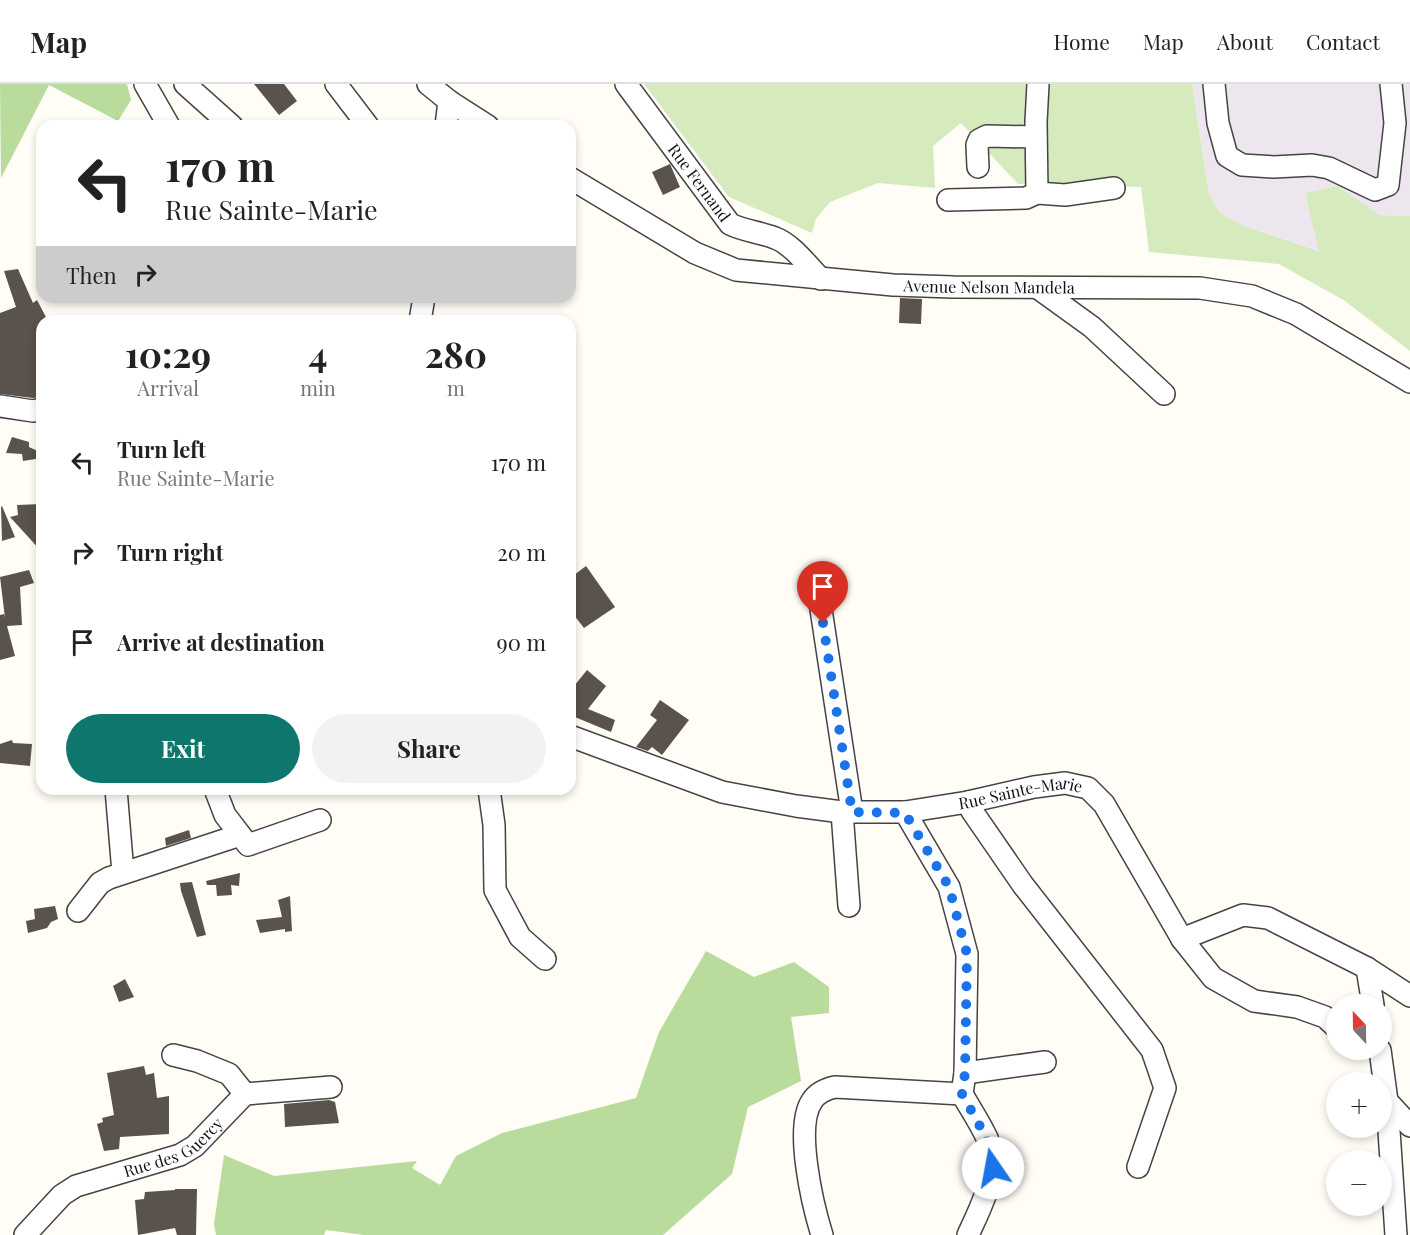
<!DOCTYPE html>
<meta charset="utf-8">
<style>
:root{--surface:#fff;--page:#f2f2f2;--text:#222;--muted:#767676;--line:#e0e0e0;--accent:#0f766e}
body{margin:0;font-family:"Playfair Display",serif;background:var(--page);color:var(--text);height:100vh;display:flex;flex-direction:column;font-size:22px;white-space:nowrap}
*{box-sizing:border-box;margin:0}
p{font-size:20px;color:var(--muted)}
.icon{flex:none;width:33px;height:33px;fill:none;stroke:currentColor;stroke-width:2;stroke-linecap:round;stroke-linejoin:round}
.map{position:relative;flex:1;overflow:hidden}
.side{position:absolute;left:36px;top:231px;width:540px;height:480px;display:flex;flex-direction:column;background:var(--surface);border-radius:18px;box-shadow:0 3px 9px #0003}
.side>*{flex:none}
.guide{position:absolute;left:36px;top:36px;width:540px;height:183px;border-radius:18px;box-shadow:0 3px 9px #0003;background:#fff;color:var(--text);overflow:hidden}
.needle{width:39px;rotate:338deg}
.tools{position:absolute;left:1326px;top:910px;display:grid;gap:12px}
.tools a{display:grid;place-items:center;width:66px;height:66px;border-radius:50%;background:var(--surface);box-shadow:0 3px 9px #0003;font-size:30px}
.pin{position:absolute;display:grid;place-items:center;width:51px;height:51px;color:#fff;margin:-62px -26px;border-radius:50% 50% 50% 0;rotate:-45deg;box-shadow:0 0 6px #0007}
.pin .icon{rotate:45deg}
.me{position:absolute;width:66px;margin:-33px;rotate:348deg;stroke-linejoin:round;filter:drop-shadow(0 0 4px #0008)}
.turn{display:flex;align-items:center;gap:21px;height:126px;padding:0 30px;font-size:27px}
.turn .icon{width:78px;height:78px;stroke-width:2.5}
.turn b{display:block;font-size:42px;line-height:51px}
.then{display:flex;align-items:center;height:57px;padding:0 30px;background:#0003;gap:12px;font-size:22px}
.eta{display:flex;justify-content:space-evenly;align-items:center;height:102px;text-align:center}
.eta b{font-size:36px;font-weight:700;line-height:42px}
.action{display:flex;gap:12px;margin-top:auto;padding:12px 30px}
.action a{flex:1;height:69px;border-radius:36px;background:var(--accent);color:#fff;font-size:24px;font-weight:700;line-height:69px;text-align:center}
.action a+a{background:var(--page);color:var(--text)}
ul{padding:0;list-style:none}
li{display:flex;align-items:center;gap:18px;height:90px;padding:0 30px}
li div{flex:1}
li b{display:block;font-size:22px}
li em{font-style:normal}
header{display:flex;align-items:center;gap:36px;box-sizing:border-box;height:84px;padding:0 30px;background:var(--surface);border-bottom:2px solid var(--line)}
header strong{font-size:28px}
nav{display:flex;gap:33px;margin-inline-start:auto;font-size:21px}
.map>svg:first-child{display:block}
.industrial{fill:#eee6ef}
.green{fill:#d5ebbd}
.forest{fill:#b9dc9c}
.building{fill:#5a524d}
.lines{fill:none;stroke-linecap:round;stroke-linejoin:round}
.minor-casing{stroke:#444;stroke-width:24}
.minor{stroke:#fff;stroke-width:21}
.route{stroke:#1a73e8;stroke-width:10;stroke-dasharray:0 18}
.labels{text-anchor:middle;stroke-width:6;stroke-linejoin:round;paint-order:stroke}
.street-label{font-size:16px;fill:#111;stroke:#fff}
</style>
<header>
<strong>Map</strong>
<nav><a>Home</a><a>Map</a><a>About</a><a>Contact</a></nav>
</header>
<div class="map">
<svg width="1410" height="1151" viewBox="0 0 1410 1151">
<rect width="100%" height="100%" fill="#fffdf5"/>
<polygon class="industrial" points="1192,0 1410,0 1410,132 1380,131 1337,102 1305,109 1320,167 1242,141 1220,129 1209,110"/>
<polygon class="green" points="644,0 1192,0 1209,110 1220,129 1242,141 1319,167 1305,109 1337,102 1380,131 1410,132 1410,267 1345,217 1279,180 1149,168 1141,103 1018,100 961,39 933,62 935,104 878,99 830,118 816,135 812,149 729,113"/>
<g class="forest">
<polygon points="0,0 127,0 131,16 118,37 49,1 1,94"/>
<polygon points="706,867 754,893 794,878 829,903 829,929 791,933 801,997 748,1023 732,1090 663,1151 364,1151 326,1146 324,1151 216,1151 214,1140 224,1071 274,1092 417,1077 412,1084 440,1101 456,1072 502,1049 636,1014 659,948"/>
</g>
<g class="building">
<polygon points="254,0 284,0 297,17 279,31"/>
<polygon points="670,80 680,103 663,111 652,88"/>
<polygon points="18,185 33,219 37,216 48,237 42,237 42,313 33,314 0,310 0,229 16,223 4,187"/>
<polygon points="900,214 922,215 921,240 899,239"/>
<polygon points="12,353 29,358 29,363 42,369 42,374 23,377 22,370 6,369"/>
<polygon points="42,420 42,468 10,433 18,431 17,421"/>
<polygon points="2,422 15,453 2,457 1,423"/>
<polygon points="586,482 615,523 584,544 570,526 570,494"/>
<polygon points="29,486 34,499 20,503 22,541 7,542 15,572 0,576 0,531 4,530 5,534 0,493"/>
<polygon points="587,586 606,602 588,625 615,636 611,648 570,631 570,607"/>
<polygon points="660,616 689,636 662,671 652,663 648,667 636,663 657,636 650,631"/>
<polygon points="12,656 13,659 32,660 30,682 0,679 0,660"/>
<polygon points="189,746 191,754 166,762 165,754"/>
<polygon points="240,789 239,802 231,801 232,811 217,812 216,801 207,801 206,797"/>
<polygon points="192,798 206,851 197,853 181,807 180,799"/>
<polygon points="290,812 292,847 285,848 285,845 260,849 256,836 282,833 278,816"/>
<polygon points="55,822 58,835 51,838 47,844 28,849 26,837 35,835 34,825"/>
<polygon points="125,895 134,913 119,918 113,902"/>
<polygon points="144,982 146,991 154,989 157,1014 169,1012 169,1050 120,1053 119,1065 104,1067 97,1040 103,1038 102,1034 114,1031 107,989"/>
<polygon points="329,1016 335,1018 339,1039 285,1043 284,1020"/>
<polygon points="175,1105 197,1105 196,1151 177,1151 175,1144 138,1151 135,1116 144,1115 145,1108 175,1106"/>
</g>
<g class="lines">
<g class="minor-casing">
<g id="minor">
<polyline points="145,0 169,42"/>
<polyline points="185,0 232,42"/>
<polyline points="336,0 368,42"/>
<polyline points="428,0 449,17 488,42"/>
<path id="s1" d="M 626,0 L 730,140 C 744,147 760,148 775,154 C 792,160 808,182 821,195"/>
<polyline points="1214,0 1218,39 1227,72 1242,81 1274,83 1312,81 1329,84 1375,106 1388,101 1395,39 1391,0"/>
<polyline points="446,42 449,17"/>
<polyline points="978,83 977,61 979,56 987,52 1036,53"/>
<path id="s2" d="M 570,94 L 695,169 L 736,186 L 893,201 L 953,203 L 1200,204 L 1252,212 L 1296,230 L 1410,298"/>
<polyline points="1037,109 1065,111 1114,104"/>
<polyline points="948,116 1026,114 1037,109 1036,38 1038,0"/>
<polyline points="1038,204 1092,243 1164,310"/>
<polyline points="420,237 424,213"/>
<polyline points="0,322 33,327 42,325"/>
<polyline points="820,519 852,728"/>
<path id="s3" d="M 570,652 L 722,708 L 796,722 L 842,728 L 905,728 L 968,718 L 1034,703 L 1065,699 L 1088,704 L 1104,720 L 1182,855 L 1213,894 L 1254,917 L 1297,923 L 1325,933 L 1336,943"/>
<polyline points="116,705 123,789"/>
<polyline points="215,705 225,731 248,761 320,736"/>
<polyline points="489,705 494,741 495,806 520,853 545,875"/>
<polyline points="968,718 972,727 1023,801 1152,966 1165,1004 1138,1083"/>
<polyline points="842,728 849,822"/>
<polyline points="905,728 949,803 967,870 965,989 1045,978"/>
<polyline points="78,827 100,799 109,794 240,751"/>
<polyline points="1182,855 1243,831 1268,834 1367,884 1410,912"/>
<polyline points="1367,884 1373,921"/>
<polyline points="1380,966 1387,1017 1410,1042"/>
<polyline points="173,971 197,977 229,990 245,1010"/>
<path d="M 962,1010 C 970,1024 980,1039 987,1054 C 1000,1089 982,1120 968,1151"/>
<polyline points="1387,1017 1396,1151"/>
<path id="s4" d="M 25,1151 L 62,1111 L 76,1102 L 180,1071 L 195,1062 L 245,1010 L 331,1003"/>
<path d="M 822,1151 C 813,1122 794,1043 812,1017 C 817,1009 826,1005 835,1003 L 962,1010 L 965,989"/>
</g>
</g>
<use href="#minor" class="minor"/>
</g>
<g class="lines">
<polyline class="route" points="823,539 852,728 905,729 949,803 967,870 965,989 962,1010 987,1055 993,1084"/>
</g>
<g class="labels">
<g class="street-label">
<text dy="6" stroke="none"><textPath href="#s1" startOffset="123">Rue Fernand</textPath></text>
<text dy="6" stroke="none"><textPath href="#s2" startOffset="444">Avenue Nelson Mandela</textPath></text>
<text dy="6" stroke="none"><textPath href="#s3" startOffset="464">Rue Sainte-Marie</textPath></text>
<text dy="6" stroke="none"><textPath href="#s4" startOffset="177">Rue des Guercy</textPath></text>
</g>
</g>
</svg>
<div class="tools">
<a><svg class="needle" viewBox="-14 -14 28 28"><path d="M0-13l5 13h-10z" fill="#e53935"/><path d="M0 13l5-13h-10z" fill="#767676"/></svg></a>
<a>+</a>
<a>−</a>
</div>
<div class="pin" style="left:823px;top:539px;background:#d93025"><svg class="icon" aria-label="arrive" viewBox="0 0 24 24"><path d="M6 21V4h12l-3 4 3 4H6"/></svg></div>
<svg class="me" style="left:993px;top:1084px" viewBox="-20 -20 40 40"><circle r="19" fill="#fff"/><path d="M0-13L10 11 0 6-10 11z" fill="#1a73e8"/></svg>
<div class="guide">
<div class="turn"><svg class="icon" aria-label="left" viewBox="0 0 24 24"><path d="M17 20v-9H6M10 6l-5 5 5 5"/></svg><div><b>170 m</b>Rue Sainte-Marie</div></div>
<div class="then">Then<svg class="icon" aria-label="right" viewBox="0 0 24 24"><path d="M7 20v-9h11M14 6l5 5-5 5"/></svg></div>
</div>
<section class="side">
<div class="eta">
<div><b>10:29</b><p>Arrival</p></div>
<div><b>4</b><p>min</p></div>
<div><b>280</b><p>m</p></div>
</div>
<ul>
<li><svg class="icon" aria-label="left" viewBox="0 0 24 24"><path d="M17 20v-9H6M10 6l-5 5 5 5"/></svg><div><b>Turn left</b><p>Rue Sainte-Marie</p></div><em>170 m</em></li>
<li><svg class="icon" aria-label="right" viewBox="0 0 24 24"><path d="M7 20v-9h11M14 6l5 5-5 5"/></svg><div><b>Turn right</b></div><em>20 m</em></li>
<li><svg class="icon" aria-label="arrive" viewBox="0 0 24 24"><path d="M6 21V4h12l-3 4 3 4H6"/></svg><div><b>Arrive at destination</b></div><em>90 m</em></li>
</ul>
<div class="action"><a>Exit</a><a>Share</a></div>
</section>
</div>
